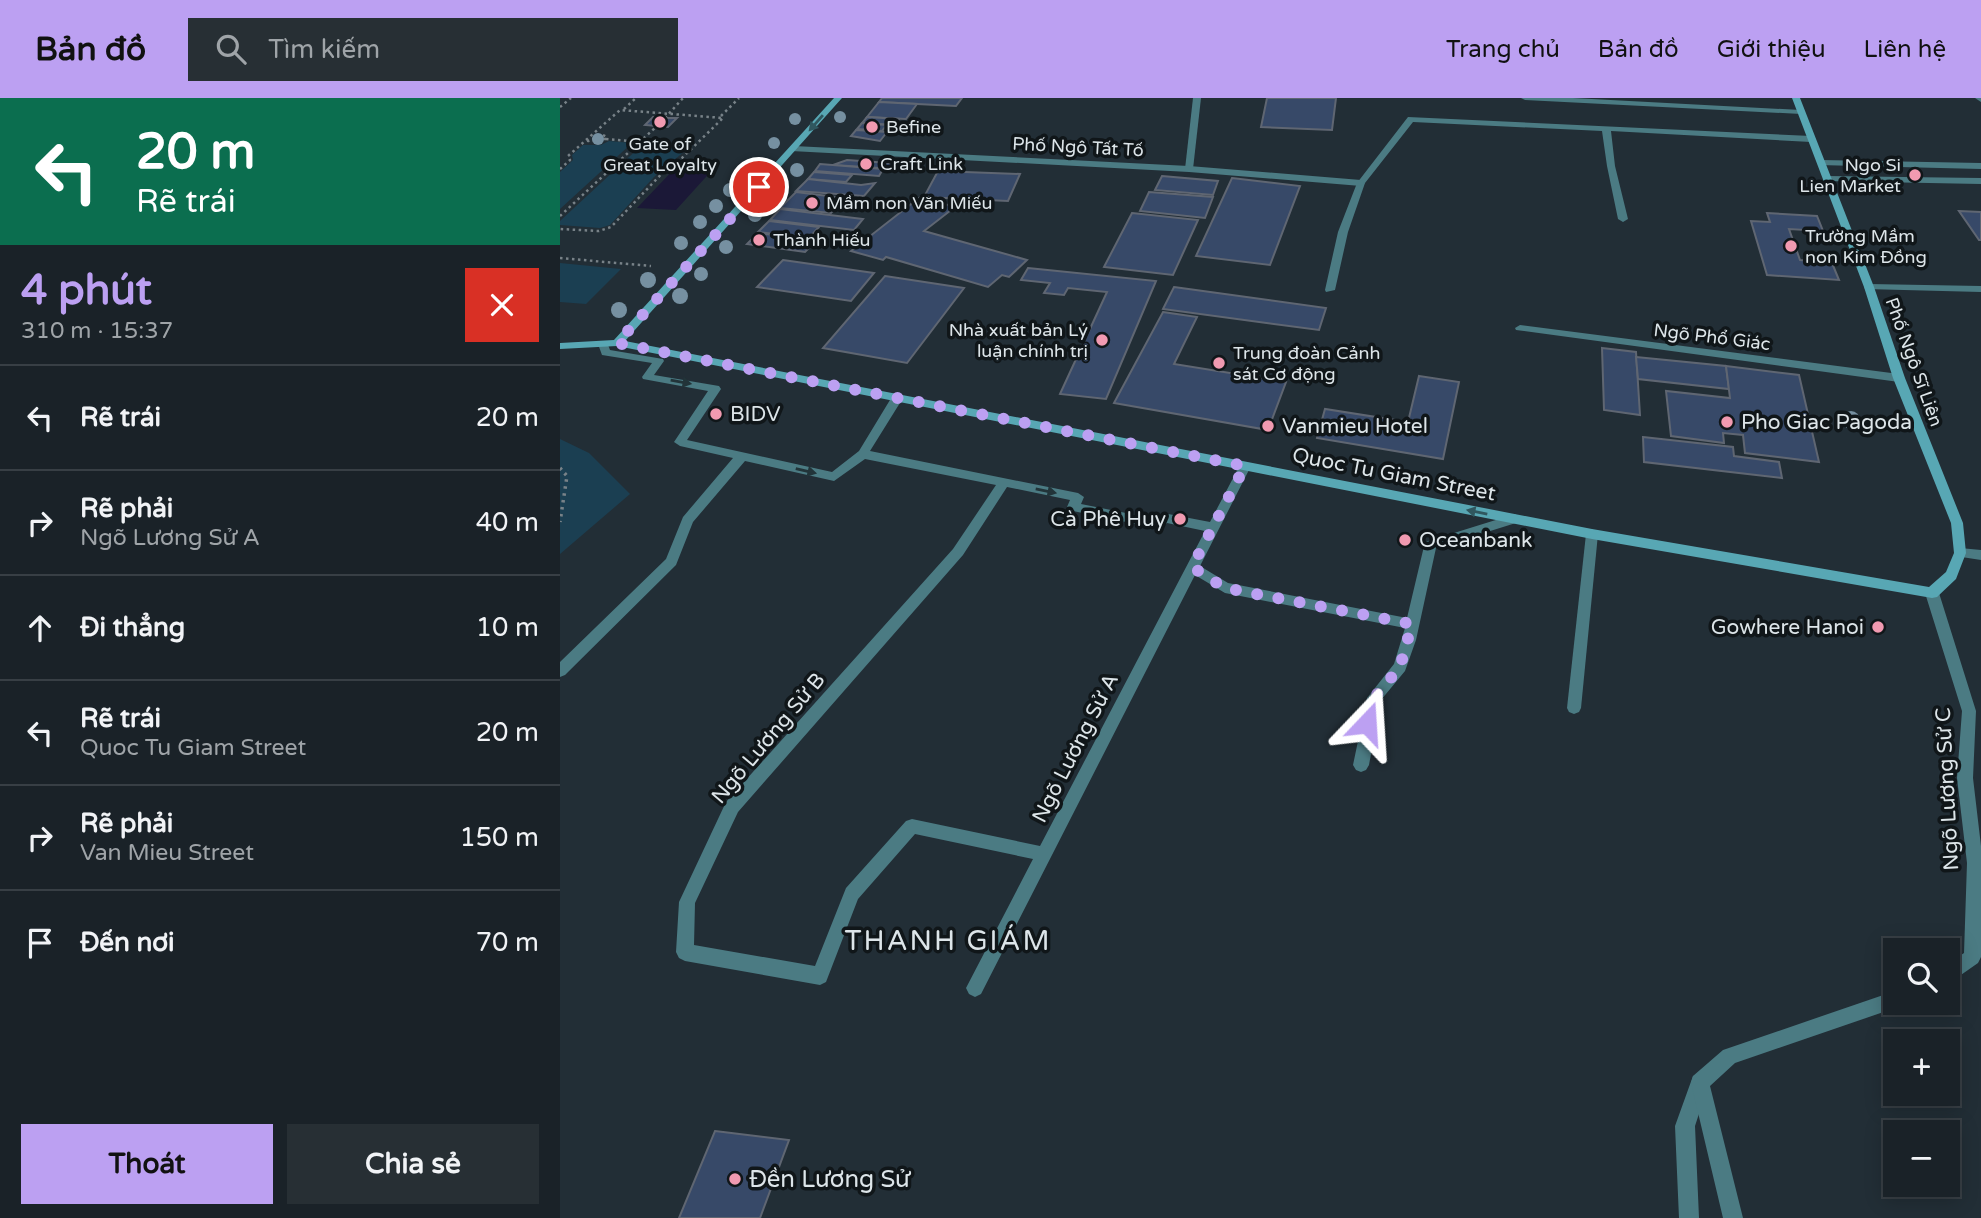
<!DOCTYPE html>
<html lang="vi">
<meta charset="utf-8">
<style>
:root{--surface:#1a2228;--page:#272f34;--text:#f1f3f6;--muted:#9fa4a8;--line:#383f45;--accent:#bca0f2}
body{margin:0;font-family:"Varela Round",sans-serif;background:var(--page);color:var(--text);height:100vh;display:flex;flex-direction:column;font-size:26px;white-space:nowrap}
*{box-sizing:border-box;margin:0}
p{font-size:23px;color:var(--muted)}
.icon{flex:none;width:38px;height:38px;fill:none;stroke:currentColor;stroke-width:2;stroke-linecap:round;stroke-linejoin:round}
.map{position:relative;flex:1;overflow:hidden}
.details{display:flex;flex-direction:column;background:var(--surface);width:560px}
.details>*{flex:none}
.top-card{background:#0b6e4f;color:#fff;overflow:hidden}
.controls{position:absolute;left:1323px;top:840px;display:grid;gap:14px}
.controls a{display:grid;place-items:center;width:77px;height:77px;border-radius:0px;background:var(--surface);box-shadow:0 4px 18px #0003,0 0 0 2px var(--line);font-size:35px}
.pin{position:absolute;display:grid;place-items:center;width:60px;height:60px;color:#fff;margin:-30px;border:4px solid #fff;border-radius:50%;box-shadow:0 2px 7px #0007}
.me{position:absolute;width:77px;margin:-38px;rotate:20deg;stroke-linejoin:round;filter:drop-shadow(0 0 5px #0008)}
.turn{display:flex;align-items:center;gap:24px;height:147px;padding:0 21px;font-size:32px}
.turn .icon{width:91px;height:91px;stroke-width:2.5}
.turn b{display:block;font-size:49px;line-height:60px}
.round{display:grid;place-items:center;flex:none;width:74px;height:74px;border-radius:0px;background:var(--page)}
.head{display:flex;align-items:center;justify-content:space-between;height:119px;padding:0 21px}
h1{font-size:42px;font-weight:700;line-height:52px;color:var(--accent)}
.cta{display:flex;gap:14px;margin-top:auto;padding:14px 21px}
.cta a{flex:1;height:80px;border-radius:0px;background:var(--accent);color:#111;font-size:28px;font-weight:700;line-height:80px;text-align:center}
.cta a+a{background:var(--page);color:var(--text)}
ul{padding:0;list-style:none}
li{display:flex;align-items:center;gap:21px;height:105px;padding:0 21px;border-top:2px solid var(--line)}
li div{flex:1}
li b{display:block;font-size:26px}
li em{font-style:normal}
header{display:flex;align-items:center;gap:42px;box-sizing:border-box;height:98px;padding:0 35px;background:var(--accent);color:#111}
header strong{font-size:33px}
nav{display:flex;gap:38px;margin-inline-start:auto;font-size:24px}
.search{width:490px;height:63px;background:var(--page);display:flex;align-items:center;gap:18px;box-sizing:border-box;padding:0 24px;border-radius:0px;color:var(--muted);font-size:26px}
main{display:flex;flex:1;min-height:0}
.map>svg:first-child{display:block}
.green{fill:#1b3f52}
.water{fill:#1b1837}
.building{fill:#374968;stroke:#5f6672;stroke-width:2}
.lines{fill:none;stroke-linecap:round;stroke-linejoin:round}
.path-far1{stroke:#788288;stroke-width:2.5;stroke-dasharray:2.5 3.5;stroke-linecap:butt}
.path{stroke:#788288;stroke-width:3.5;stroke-dasharray:2.5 4.5;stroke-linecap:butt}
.lane{fill:#4b7b83;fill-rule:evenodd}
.street{fill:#4b7b83;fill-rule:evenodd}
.secondary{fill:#58a7b4;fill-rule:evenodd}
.tree{fill:#7690a1}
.oneway{fill:#30575f}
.oneway2{fill:#223439}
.route{stroke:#bca0f2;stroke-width:12;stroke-dasharray:0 21.6}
.poi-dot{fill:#f19ab1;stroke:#101619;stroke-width:2.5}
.labels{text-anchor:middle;stroke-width:7;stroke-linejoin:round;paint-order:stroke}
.far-poi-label{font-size:18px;fill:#dde5e9;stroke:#101619;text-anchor:start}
.far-street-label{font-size:18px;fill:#dde5e9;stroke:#101619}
.poi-label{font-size:21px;fill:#dde5e9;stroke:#101619;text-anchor:start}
.street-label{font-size:21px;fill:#dde5e9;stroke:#101619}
.near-poi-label{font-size:24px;fill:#dde5e9;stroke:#101619;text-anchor:start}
.near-neighbourhood-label{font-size:28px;letter-spacing:2px;fill:#dde5e9;stroke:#101619}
</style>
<header>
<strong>Bản đồ</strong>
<div class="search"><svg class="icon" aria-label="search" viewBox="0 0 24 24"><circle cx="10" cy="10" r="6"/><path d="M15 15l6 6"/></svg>Tìm kiếm</div>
<nav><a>Trang chủ</a><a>Bản đồ</a><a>Giới thiệu</a><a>Liên hệ</a></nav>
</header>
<main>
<section class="details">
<div class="top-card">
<div class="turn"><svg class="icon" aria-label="left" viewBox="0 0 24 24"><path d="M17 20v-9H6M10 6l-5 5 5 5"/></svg><div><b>20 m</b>Rẽ trái</div></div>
</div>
<div class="head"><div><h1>4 phút</h1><p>310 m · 15:37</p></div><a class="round" style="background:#d93025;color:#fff"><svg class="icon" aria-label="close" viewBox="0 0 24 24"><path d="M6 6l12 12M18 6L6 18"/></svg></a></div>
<ul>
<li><svg class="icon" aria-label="left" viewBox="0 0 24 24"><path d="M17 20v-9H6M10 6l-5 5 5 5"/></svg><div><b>Rẽ trái</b></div><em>20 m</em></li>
<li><svg class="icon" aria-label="right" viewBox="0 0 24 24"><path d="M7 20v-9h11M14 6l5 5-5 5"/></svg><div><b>Rẽ phải</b><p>Ngõ Lương Sử A</p></div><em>40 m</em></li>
<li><svg class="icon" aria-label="ahead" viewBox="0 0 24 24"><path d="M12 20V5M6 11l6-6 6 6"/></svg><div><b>Đi thẳng</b></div><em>10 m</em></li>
<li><svg class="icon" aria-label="left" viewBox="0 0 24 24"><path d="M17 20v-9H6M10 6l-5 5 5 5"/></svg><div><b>Rẽ trái</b><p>Quoc Tu Giam Street</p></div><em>20 m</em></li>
<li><svg class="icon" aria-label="right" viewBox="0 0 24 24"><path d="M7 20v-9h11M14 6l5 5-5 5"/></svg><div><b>Rẽ phải</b><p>Van Mieu Street</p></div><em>150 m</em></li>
<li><svg class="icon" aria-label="arrive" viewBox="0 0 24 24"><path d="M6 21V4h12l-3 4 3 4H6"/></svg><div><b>Đến nơi</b></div><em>70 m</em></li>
</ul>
<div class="cta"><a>Thoát</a><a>Chia sẻ</a></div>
</section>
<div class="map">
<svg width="1421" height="1120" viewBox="0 0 1421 1120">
<rect width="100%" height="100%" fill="#222e36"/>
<g class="green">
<polygon points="49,43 72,45 0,111 0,74 13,62 12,57 23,47 41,47"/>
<polygon points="83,46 126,52 94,79 50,127 40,130 0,127 0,123"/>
<polygon points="0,165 61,171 26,206 0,204"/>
<polygon points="0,341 29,355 70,396 0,456"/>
</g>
<polygon class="water" points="118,67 155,69 116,112 77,110"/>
<g class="building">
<polygon points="322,0 402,0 396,8 319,4"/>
<polygon points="707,0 776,0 772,32 701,29"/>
<polygon points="319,4 357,6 346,21 307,19"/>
<polygon points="93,19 105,20 117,20 108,29 85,27"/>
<polygon points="307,19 339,21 335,27 302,25"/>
<polygon points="302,25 327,27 322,33 297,31"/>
<polygon points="296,32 327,34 320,43 291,38"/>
<polygon points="287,62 329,65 339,65 335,71 273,67"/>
<polygon points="260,66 323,71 319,78 255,73"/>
<polygon points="378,73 460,76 448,103 364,99"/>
<polygon points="254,74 292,77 286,84 248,81"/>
<polygon points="602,78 658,83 653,97 595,92"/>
<polygon points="672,80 740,88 710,167 636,158"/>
<polygon points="248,81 301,87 315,85 304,98 236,93"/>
<polygon points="236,94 284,100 271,115 220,110"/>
<polygon points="589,94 653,99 645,120 580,113"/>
<polygon points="360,99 395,109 364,133 467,162 449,179 442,177 428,189 326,159 323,162 291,153"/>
<polygon points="220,111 303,121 294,132 210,122"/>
<polygon points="1399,113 1421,114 1421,142 1419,142"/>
<polygon points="572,115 638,122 613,177 544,169"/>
<polygon points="1207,115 1257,118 1263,133 1229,131 1240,162 1272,165 1279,182 1207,177 1191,123 1210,124"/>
<polygon points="209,123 259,129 249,140 198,134"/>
<polygon points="198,135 256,143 245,154 187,146"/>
<polygon points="223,162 314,175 291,203 197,189"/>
<polygon points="468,170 596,183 546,301 500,296 547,194 508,190 504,197 484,195 490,185 461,182"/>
<polygon points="325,178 404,190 347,265 263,250"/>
<polygon points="614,189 766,210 759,232 603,211"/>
<polygon points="603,214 637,219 614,266 726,284 708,332 554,305"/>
<polygon points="1042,250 1076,254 1080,317 1044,312"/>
<polygon points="1076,259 1166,268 1169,291 1078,281"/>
<polygon points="1166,268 1239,277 1259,364 1185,355 1183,337 1163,335 1164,345 1111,338 1106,293 1170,300"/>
<polygon points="859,278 899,284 883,361 757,340 765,311 848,324"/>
<polygon points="1083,339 1173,349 1174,358 1219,364 1222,380 1084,364"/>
<polygon points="155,1033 229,1042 200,1120 119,1120"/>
</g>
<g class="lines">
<g class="path-far1">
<polyline points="0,9 11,0"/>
<polyline points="64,11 76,0"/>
<polyline points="161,18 179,0"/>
<polyline points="105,20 123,0"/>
<polygon points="43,37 47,39 43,43 28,43"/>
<polyline points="46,41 114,47"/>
<polygon points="124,43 132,46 124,51 113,49"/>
<polyline points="0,71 10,62 8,58 60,12 163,20 122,60 111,66 51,129 39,133 0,131"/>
<polyline points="0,118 97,28"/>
<polyline points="0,160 91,168"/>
</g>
<polyline class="path" points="0,370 7,378 0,424"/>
<g class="lane">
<polygon points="633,0 641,0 633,71 629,74 625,71"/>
<polygon points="961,0 1013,0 1241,12 1245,14 1241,16 965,2"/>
<polygon points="1415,0 1421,0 1421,4"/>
<polygon points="848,19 1251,38 1255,41 1251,44 1051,33 1055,68 1068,121 1063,124 1058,121 1047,68 1042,33 853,24 805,85 788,134 775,192 766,194 765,192 778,134 797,85"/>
<polygon points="1261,62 1421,65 1421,71 1258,67 1258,63"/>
<polygon points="1267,78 1421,80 1421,86 1264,83 1263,81"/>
<polygon points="960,227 1339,276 1345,280 1339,284 956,232 955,230"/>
<path d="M 43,243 L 47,244 L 50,252 L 103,261 L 104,263 L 94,277 L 159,288 L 161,291 L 127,342 L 272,374 L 299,353 L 333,297 L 337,296 L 343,300 L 310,353 L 518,395 L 524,399 L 521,406 L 596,421 L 603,415 L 650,424 L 681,365 L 689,365 L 691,368 L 640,468 L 668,485 L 847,520 L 865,444 L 955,416 L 961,421 L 959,424 L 876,450 L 856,542 L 845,573 L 821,602 L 809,667 L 806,672 L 801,674 L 796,672 L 793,667 L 807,600 L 834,566 L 845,530 L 665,495 L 635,477 L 421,896 L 415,899 L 409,896 L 406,890 L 473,761 L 355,736 L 298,801 L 266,884 L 260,887 L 125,863 L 119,860 L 116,854 L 119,804 L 166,704 L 393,451 L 436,387 L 305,361 L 274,383 L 185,363 L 133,424 L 116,467 L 5,577 L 0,579 L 0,564 L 106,461 L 123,419 L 173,360 L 120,348 L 114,344 L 148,293 L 83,281 L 82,279 L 92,265 L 42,257 L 38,246 ZM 447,389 L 510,402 L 507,409 L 513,413 L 600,431 L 607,425 L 645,433 L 480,748 L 352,721 L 346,723 L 286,790 L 255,868 L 134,847 L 135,805 L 178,714 L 403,457 Z"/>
<polygon points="1032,431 1038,436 1021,610 1019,614 1014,616 1009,614 1007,610 1026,436"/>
<polygon points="1400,450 1421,452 1421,462 1395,458 1394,455"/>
<polygon points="1140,976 1147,978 1149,985 1135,1028 1139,1120 1119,1120 1115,1028 1133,978"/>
</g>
<g class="street">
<polygon points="234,48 629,68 801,82 805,85 801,88 629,74 231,53 230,51"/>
<polygon points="1309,186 1421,188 1421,194 1305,191 1304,189"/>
<polygon points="1372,490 1379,495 1416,613 1413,680 1421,748 1421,859 1418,865 1388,886 1388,866 1404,855 1407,765 1397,680 1402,613 1365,495"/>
<polygon points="1335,893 1335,905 1343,905 1341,908 1175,965 1150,988 1183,1120 1163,1120 1131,985 1133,978 1163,952"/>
</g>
<polygon class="secondary" points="274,0 282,0 65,243 1032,431 1369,489 1386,474 1394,455 1391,425 1333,280 1304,189 1232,0 1240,0 1314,189 1345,280 1403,425 1406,455 1396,481 1377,499 1372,500 1032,441 57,248 0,251 0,245 54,242"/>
</g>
<g class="tree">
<circle cx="280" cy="19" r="6"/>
<circle cx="235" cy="21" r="6"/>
<circle cx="38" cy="41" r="6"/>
<circle cx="214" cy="45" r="6"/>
<circle cx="122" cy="47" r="6"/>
<circle cx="193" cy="68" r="6"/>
<circle cx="237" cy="72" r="7"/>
<circle cx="220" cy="90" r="7"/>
<circle cx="170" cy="92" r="7"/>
<circle cx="156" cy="108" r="7"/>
<circle cx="195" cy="117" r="7"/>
<circle cx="140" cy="124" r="7"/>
<circle cx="121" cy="145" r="7"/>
<circle cx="166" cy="149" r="7"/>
<circle cx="141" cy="176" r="7"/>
<circle cx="88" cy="182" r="8"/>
<circle cx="120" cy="198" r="8"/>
<circle cx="59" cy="212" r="8"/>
<circle cx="1291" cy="322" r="9"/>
</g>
<defs><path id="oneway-solid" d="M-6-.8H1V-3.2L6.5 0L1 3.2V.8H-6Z" transform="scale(1.75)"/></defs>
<g class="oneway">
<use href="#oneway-solid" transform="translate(256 25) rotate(131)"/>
<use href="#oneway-solid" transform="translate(917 414) rotate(-169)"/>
</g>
<g class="oneway2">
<use href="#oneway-solid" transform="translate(121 284) rotate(10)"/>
<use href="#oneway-solid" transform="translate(246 373) rotate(13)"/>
<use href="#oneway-solid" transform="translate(486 393) rotate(11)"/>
</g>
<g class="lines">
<polyline class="route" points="199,89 57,245 685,368 632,469 665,490 852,526 840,569 814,600 807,625"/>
</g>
<g class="poi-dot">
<circle cx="100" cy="24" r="7"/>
<circle cx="312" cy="29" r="7"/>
<circle cx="306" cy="66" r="7"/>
<circle cx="1355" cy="77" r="7"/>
<circle cx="252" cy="105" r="7"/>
<circle cx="199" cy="142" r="7"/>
<circle cx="1231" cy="148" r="7"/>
<circle cx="542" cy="242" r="7"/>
<circle cx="659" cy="265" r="7"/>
<circle cx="156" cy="316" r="7"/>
<circle cx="1167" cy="324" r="7"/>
<circle cx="708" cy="328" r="7"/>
<circle cx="620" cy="421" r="7"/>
<circle cx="845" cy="442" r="7"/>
<circle cx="1318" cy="529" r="7"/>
<circle cx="175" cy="1081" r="7"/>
</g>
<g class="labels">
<g class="far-poi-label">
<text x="326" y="35">Befine</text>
<text x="100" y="52" text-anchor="middle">Gate of<tspan x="100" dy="21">Great Loyalty</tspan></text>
<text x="320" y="72">Craft Link</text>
<text x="1341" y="73" text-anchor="end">Ngo Si<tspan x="1341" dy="21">Lien Market</tspan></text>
<text x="266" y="111">Mầm non Văn Miếu</text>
<text x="1245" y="144">Trường Mầm<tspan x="1245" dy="21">non Kim Đồng</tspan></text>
<text x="213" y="148">Thành Hiếu</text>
<text x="528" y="238" text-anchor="end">Nhà xuất bản Lý<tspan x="528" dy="21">luận chính trị</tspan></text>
<text x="673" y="261">Trung đoàn Cảnh<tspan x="673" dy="21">sát Cơ động</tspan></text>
</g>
<g class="far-street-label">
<text transform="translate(518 49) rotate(3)" y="6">Phố Ngô Tất Tố</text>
<text transform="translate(1152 239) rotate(7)" y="6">Ngõ Phổ Giác</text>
<text transform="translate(1354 264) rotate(70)" y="6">Phố Ngô Sĩ Liên</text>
</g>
<g class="poi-label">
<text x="170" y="323">BIDV</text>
<text x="1181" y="331">Pho Giac Pagoda</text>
<text x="722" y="335">Vanmieu Hotel</text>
<text x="606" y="428" text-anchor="end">Cà Phê Huy</text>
<text x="859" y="449">Oceanbank</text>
<text x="1304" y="536" text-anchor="end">Gowhere Hanoi</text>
</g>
<g class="street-label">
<text transform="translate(834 376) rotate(11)" y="7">Quoc Tu Giam Street</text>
<text transform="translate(208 640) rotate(-50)" y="7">Ngõ Lương Sử B</text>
<text transform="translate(515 650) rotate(-63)" y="7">Ngõ Lương Sử A</text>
<text transform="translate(1387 691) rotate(-93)" y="7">Ngõ Lương Sử C</text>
</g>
<g class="near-poi-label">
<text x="189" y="1089">Đền Lương Sử</text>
</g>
<g class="near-neighbourhood-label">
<text x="388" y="852">THANH GIÁM</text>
</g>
</g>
</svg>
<div class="controls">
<a><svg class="icon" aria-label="search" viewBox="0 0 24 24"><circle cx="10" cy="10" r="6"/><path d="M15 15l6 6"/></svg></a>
<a>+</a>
<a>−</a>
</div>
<div class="pin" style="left:199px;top:89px;background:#d93025"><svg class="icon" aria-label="arrive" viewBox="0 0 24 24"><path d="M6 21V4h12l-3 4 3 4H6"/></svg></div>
<svg class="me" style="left:807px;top:625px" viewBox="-20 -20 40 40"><path d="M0-17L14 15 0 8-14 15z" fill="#bca0f2" stroke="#fff" stroke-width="4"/></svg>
</div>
</main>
